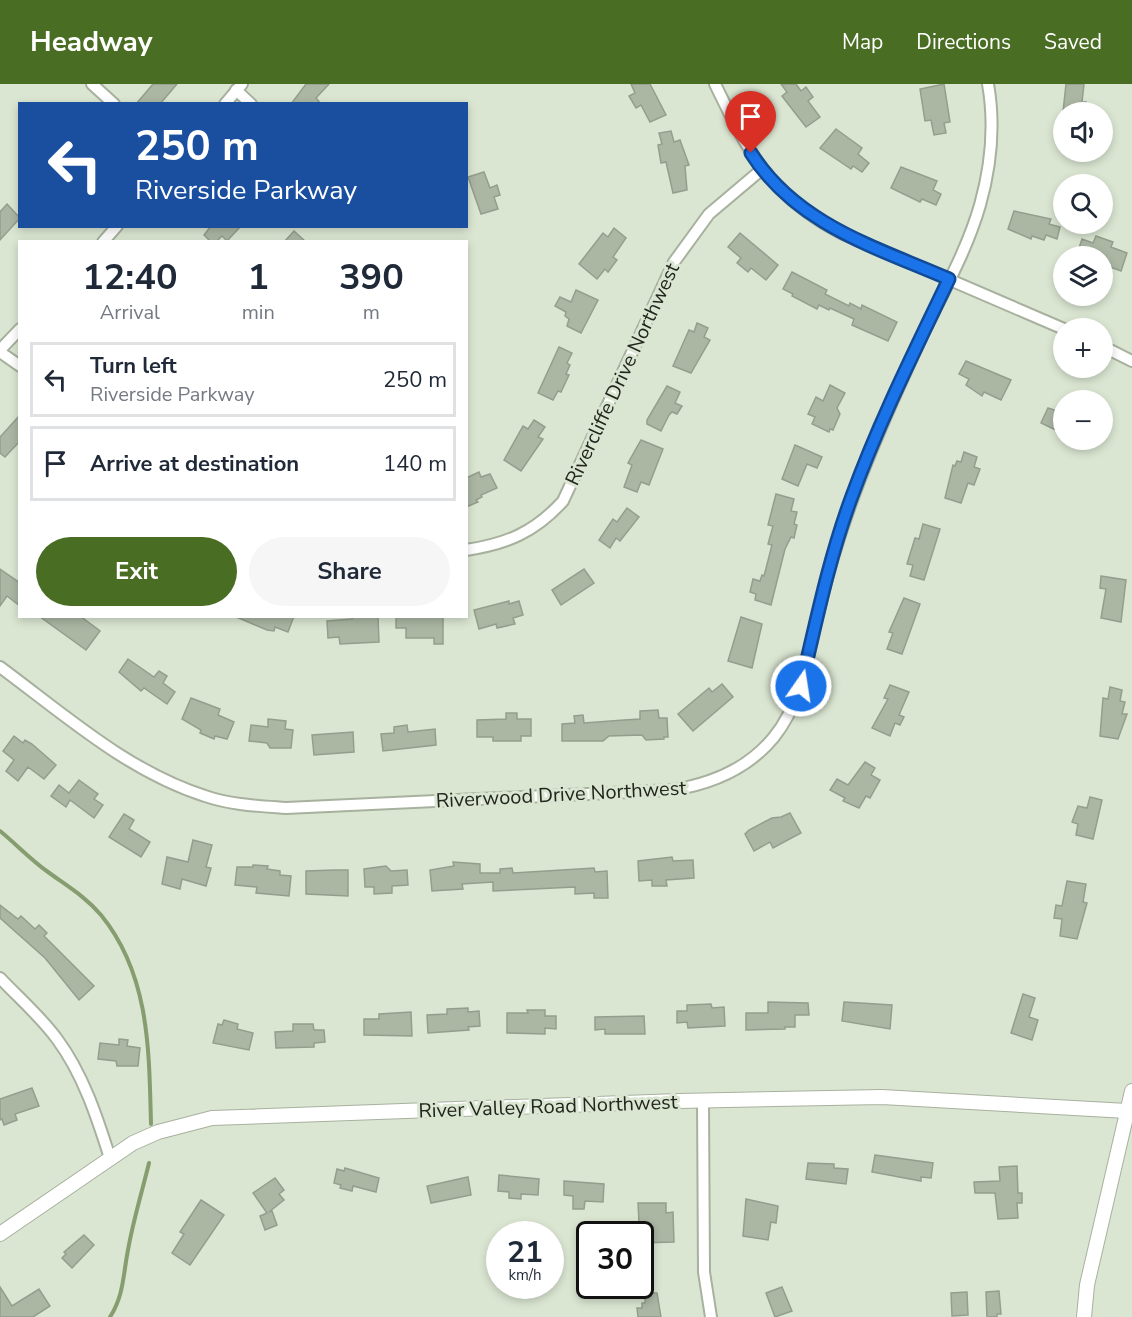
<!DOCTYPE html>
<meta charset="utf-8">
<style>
:root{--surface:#fff;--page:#f6f6f7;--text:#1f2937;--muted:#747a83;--line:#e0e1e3;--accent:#4a6d24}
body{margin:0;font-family:"Nunito Sans",sans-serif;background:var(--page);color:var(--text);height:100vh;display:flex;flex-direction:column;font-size:22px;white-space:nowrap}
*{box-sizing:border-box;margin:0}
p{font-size:20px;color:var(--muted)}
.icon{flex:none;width:33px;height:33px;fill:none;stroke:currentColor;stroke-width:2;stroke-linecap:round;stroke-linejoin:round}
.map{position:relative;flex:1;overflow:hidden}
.details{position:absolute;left:18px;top:156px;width:450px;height:378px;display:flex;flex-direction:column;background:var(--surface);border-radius:0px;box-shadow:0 3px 9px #0003}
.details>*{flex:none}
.top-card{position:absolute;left:18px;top:18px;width:450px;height:126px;border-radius:0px;box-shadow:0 3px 9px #0003;background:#1a4fa0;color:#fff;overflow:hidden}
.controls{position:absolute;left:1053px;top:18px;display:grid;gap:12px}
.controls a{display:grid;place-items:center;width:60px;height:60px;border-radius:50%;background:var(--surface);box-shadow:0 3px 9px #0003;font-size:30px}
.speed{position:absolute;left:486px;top:1137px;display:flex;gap:12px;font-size:30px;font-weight:700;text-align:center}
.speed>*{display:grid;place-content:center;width:78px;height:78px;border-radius:50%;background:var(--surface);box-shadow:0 3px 9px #0003;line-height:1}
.speed small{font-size:15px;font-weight:400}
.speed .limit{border:3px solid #111;border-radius:9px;background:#fff;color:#111}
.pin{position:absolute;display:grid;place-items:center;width:51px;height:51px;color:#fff;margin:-62px -26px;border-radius:50% 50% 50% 0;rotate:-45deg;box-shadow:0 0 6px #0007}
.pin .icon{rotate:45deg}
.me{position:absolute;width:66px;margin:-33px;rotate:13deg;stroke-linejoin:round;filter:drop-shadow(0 0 4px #0008)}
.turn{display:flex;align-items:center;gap:21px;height:126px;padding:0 18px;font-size:27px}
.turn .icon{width:78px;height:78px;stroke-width:2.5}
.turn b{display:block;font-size:42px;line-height:51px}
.eta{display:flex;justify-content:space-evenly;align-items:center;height:102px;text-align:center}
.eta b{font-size:36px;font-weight:700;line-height:42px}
.primary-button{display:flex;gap:12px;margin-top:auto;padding:12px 18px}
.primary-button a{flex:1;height:69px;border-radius:36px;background:var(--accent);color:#fff;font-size:24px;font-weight:700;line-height:69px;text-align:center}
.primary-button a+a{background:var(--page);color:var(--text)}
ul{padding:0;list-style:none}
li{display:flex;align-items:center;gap:18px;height:75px;margin:0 12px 9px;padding:0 6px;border:3px solid var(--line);border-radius:0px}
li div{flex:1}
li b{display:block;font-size:22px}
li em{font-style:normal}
header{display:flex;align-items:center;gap:36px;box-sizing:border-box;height:84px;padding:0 30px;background:var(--accent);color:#fff}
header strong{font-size:28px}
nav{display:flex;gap:33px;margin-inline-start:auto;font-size:21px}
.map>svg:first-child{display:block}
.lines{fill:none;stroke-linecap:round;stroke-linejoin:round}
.stream{stroke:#859d6f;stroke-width:4}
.building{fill:#abb6a3;stroke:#949e8c;stroke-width:1.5}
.minor-casing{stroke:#a7b19e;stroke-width:14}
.tertiary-casing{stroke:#a7b19e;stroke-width:16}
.minor{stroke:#fff;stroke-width:10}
.tertiary{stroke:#fff;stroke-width:14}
.route-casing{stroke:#114b97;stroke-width:15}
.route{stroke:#1a73e8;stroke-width:10}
.labels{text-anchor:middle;stroke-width:6;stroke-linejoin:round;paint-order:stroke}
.street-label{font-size:20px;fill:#22261e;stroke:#dbe6d2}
</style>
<header>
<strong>Headway</strong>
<nav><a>Map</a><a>Directions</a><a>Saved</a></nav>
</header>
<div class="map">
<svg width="1132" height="1233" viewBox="0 0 1132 1233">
<rect width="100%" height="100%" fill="#dbe6d2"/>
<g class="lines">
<g class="stream">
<path d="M 0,747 C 16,760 31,776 48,788 C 67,802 86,813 101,831 C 150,891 149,967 151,1040"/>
<path d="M 110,1233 C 124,1211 123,1191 128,1166 C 133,1137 142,1108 149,1079"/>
</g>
</g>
<g class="building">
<polygon points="153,0 177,0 160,20 136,20"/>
<polygon points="306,0 329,0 316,14 321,20 291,20"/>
<polygon points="631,0 650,0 666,31 650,38 641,21 636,24 629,12 635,9"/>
<polygon points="781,0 796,0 801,7 806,3 813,13 808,17 820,33 806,43 782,12 787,8"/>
<polygon points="944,0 950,38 944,39 946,49 934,51 931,36 925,37 920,5"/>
<polygon points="1066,0 1084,0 1082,18 1086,18 1085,28 1063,28"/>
<polygon points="836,45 862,64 858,70 869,79 862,88 853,82 851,85 820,64"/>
<polygon points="671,47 674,58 680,56 689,81 685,82 687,106 673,109 666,78 661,79 658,61 662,60 659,49"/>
<polygon points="901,83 937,97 933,106 941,110 936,121 922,115 920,118 891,104"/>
<polygon points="484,88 490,104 497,101 500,111 494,113 498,125 481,130 468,93"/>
<polygon points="7,120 20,134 0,156 0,128"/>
<polygon points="1014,127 1051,135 1049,140 1060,143 1057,155 1046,151 1044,156 1032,152 1031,155 1008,145"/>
<polygon points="211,142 241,142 227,157 222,152 216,158 211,158 204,151"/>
<polygon points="614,144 626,154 613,173 617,176 608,188 605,185 597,195 579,180 603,149 608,153"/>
<polygon points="294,147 306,158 284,158"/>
<polygon points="740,149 778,181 766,196 751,184 748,188 737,179 741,174 728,163"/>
<polygon points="1096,152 1113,158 1111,163 1127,169 1121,187 1102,180 1102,172 1093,172 1078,167 1082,155 1093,159"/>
<polygon points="792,188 827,206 825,210 849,222 850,219 861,225 862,221 897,238 888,257 852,241 854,235 830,224 829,226 819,221 817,225 792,212 793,210 783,205"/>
<polygon points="576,206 598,216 581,249 567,242 569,235 565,232 566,228 555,222 560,213 571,218"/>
<polygon points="697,239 708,244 704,253 710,256 691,289 673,282 689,246 694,248"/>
<polygon points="559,263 572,269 567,279 570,281 566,290 569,291 561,308 558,307 553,316 538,309"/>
<polygon points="966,277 1011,296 1001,316 984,308 982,312 966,301 969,295 959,290"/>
<polygon points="830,301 845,309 837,324 840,330 833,346 830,345 829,348 812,340 815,333 808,330 816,313 823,317"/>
<polygon points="667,302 680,308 675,319 682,322 677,330 672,328 669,331 661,347 647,340 647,336"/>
<polygon points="1048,324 1064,329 1064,350 1041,339"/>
<polygon points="20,331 20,357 5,373 0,369 0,353"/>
<polygon points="534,336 545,343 538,353 543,355 521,387 504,376 523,342 528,345"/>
<polygon points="641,356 663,365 649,401 641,398 637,408 624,403 632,381 628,379"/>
<polygon points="795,361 822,373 817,384 807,380 798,402 782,395"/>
<polygon points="964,368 977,373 974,383 980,385 974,401 968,399 961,419 945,414 953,381 955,382 957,377 961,378"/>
<polygon points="479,388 481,393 490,390 497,404 481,411 482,413 476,416 478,418 466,423 466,394"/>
<polygon points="776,410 794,415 791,427 797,428 794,440 797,441 794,454 791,453 785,465 771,521 755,516 756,510 750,508 753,495 760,497 762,491 764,492 772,461 768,460 773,442 768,441"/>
<polygon points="627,424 639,433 620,457 616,454 610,464 599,456 613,435 617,438"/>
<polygon points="923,440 940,445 924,496 910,492 913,481 907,480 915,454 919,455"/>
<polygon points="0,485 20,499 20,522 7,512 0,522"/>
<polygon points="584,485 594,499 561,521 552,506"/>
<polygon points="1101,492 1126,496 1121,538 1101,534 1106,505 1100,504"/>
<polygon points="904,514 920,520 902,570 887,565 893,549 889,548"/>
<polygon points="509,517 509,520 519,517 523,531 513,534 515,540 497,544 496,540 479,545 474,526"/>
<polygon points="39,532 80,532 100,547 86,566"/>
<polygon points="234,532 294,532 288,548 275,543 274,547 267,546"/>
<polygon points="352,532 378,533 379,558 340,560 339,553 328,554 327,537 352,535"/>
<polygon points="396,532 443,532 443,560 434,560 434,554 406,554 406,544 396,544"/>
<polygon points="741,533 762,540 752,584 728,577"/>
<polygon points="128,575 154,593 159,587 167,592 163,599 175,608 167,620 144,604 141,607 119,588"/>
<polygon points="722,600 733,613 693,647 678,630 709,604 712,608"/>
<polygon points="890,601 909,608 899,631 904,633 900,641 895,639 890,652 872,644 888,615 884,614"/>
<polygon points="1110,603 1122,606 1120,617 1125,618 1122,630 1127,630 1118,655 1100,652 1103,614 1108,615"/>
<polygon points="191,614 220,625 218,631 234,638 227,655 215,652 214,655 200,649 201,646 182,635"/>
<polygon points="658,626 659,634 667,634 668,653 664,653 664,655 646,656 642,651 609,652 603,657 562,657 562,640 575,639 574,632 583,631 584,639 624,636 640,635 640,627"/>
<polygon points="506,629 517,629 517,635 531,635 531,652 521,652 521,657 493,657 493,653 477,653 477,636 506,635"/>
<polygon points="268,635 286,637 285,645 293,646 291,664 270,664 267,659 249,657 251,641 268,643"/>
<polygon points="407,641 408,648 435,645 436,661 383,667 381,650 394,649 394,643"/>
<polygon points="353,648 354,668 314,671 312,651"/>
<polygon points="14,652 23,659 25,656 32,660 56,681 44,695 28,683 18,697 6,687 14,676 3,667"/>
<polygon points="865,678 875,684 871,691 880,696 870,714 866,712 859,724 843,717 845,714 830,706 837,695 848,701"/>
<polygon points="79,696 98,710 94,715 103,721 94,734 70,716 66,723 51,712 59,701 69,709"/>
<polygon points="1090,713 1102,716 1093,755 1076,751 1078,740 1072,738 1078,722 1087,724"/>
<polygon points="790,729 801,749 773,764 770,758 754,767 745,750 749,746 772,734 781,733"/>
<polygon points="124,730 134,736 129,745 150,758 141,773 109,753"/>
<polygon points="193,756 212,761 206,783 211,784 206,802 182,795 180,805 162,800 167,773 188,778"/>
<polygon points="672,773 673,777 693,776 694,794 666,796 667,802 652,802 652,796 639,797 638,777"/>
<polygon points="453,778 480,780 480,789 500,789 500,785 512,784 513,789 594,784 595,788 607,787 608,814 594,814 594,809 575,810 575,803 493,807 493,798 462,800 463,805 432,807 430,786 454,782"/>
<polygon points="253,781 268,782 267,785 280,787 280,791 291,792 289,812 256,809 257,803 235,801 237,783 253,783"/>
<polygon points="386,782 391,787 407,786 408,801 392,802 392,809 374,810 374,803 365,803 364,785"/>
<polygon points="335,786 348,786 348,812 306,810 306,787"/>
<polygon points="1067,797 1086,800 1083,818 1087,819 1077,855 1060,852 1062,835 1054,834 1056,821 1062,822"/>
<polygon points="0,821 18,835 21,832 35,845 39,841 47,849 44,852 94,902 79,916 45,874 0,834"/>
<polygon points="1023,910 1035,914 1029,933 1038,936 1032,956 1011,949"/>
<polygon points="768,918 808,919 809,931 795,931 795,943 785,943 785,945 746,946 746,929 768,929"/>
<polygon points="844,918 892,921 890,945 842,937"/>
<polygon points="711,920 712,924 724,923 725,942 688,944 687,938 677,939 677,927 687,927 687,921"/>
<polygon points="468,924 468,928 479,927 480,942 468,943 469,946 428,949 427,931 447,930 447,925"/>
<polygon points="527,926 545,926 545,932 556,932 556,945 545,944 545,950 507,949 507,929 528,929"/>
<polygon points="411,928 412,952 364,951 364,935 379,935 379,930"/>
<polygon points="644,932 645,950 605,950 605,945 595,946 595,933"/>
<polygon points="224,936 238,940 237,945 253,949 249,966 213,959 218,940 222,941"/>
<polygon points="293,940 313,940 314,946 324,946 325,958 314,959 314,963 276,964 275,948 293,947"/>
<polygon points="119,955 128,956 127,962 140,964 138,982 117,982 116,977 98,975 100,959 119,961"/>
<polygon points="32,1004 39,1022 15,1030 17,1036 4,1041 2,1035 0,1036 0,1015"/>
<polygon points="875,1071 933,1079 931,1094 921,1093 921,1097 872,1088"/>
<polygon points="808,1079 834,1080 834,1084 848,1085 846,1100 806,1095"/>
<polygon points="1017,1082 1018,1109 1022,1109 1022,1119 1017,1119 1018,1134 998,1135 995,1109 975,1109 974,1098 1000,1097 999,1083"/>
<polygon points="345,1084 379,1094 376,1108 353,1102 352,1107 340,1104 341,1101 334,1099 337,1085 344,1087"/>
<polygon points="499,1091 539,1095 538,1111 521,1110 521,1115 509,1114 509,1108 498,1107"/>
<polygon points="468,1093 471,1111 431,1119 427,1102"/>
<polygon points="275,1094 284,1106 279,1110 284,1116 269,1128 272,1127 277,1141 265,1146 260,1132 267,1129 253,1109"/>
<polygon points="564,1097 604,1100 603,1118 585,1117 584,1125 573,1125 573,1112 564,1111"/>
<polygon points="746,1115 778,1122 776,1139 771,1138 768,1156 743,1152"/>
<polygon points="201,1116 224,1131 190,1181 172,1169 184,1150 180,1148"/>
<polygon points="638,1119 666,1119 666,1129 673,1128 674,1158 640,1159"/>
<polygon points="84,1151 94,1161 72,1184 62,1174 66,1170 64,1168"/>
<polygon points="0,1203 12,1222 39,1205 50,1222 33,1233 0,1233"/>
<polygon points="782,1203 792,1227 775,1233 766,1209"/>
<polygon points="999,1207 1001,1230 997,1230 997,1233 987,1233 986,1208"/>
<polygon points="967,1208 968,1231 952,1232 951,1209"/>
<polygon points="645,1209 657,1209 661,1233 638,1233 637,1224 642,1224 642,1219 645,1219"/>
</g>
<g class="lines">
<g class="minor-casing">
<g id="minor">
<polyline points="92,0 114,20"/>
<path d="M 715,0 C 748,68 771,113 841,149 L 1064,245"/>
<polyline points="236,6 251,20"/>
<polyline points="225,20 242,0"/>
<polyline points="103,158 117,142"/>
<polyline points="1102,262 1132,277"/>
<polyline points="0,266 20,245"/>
<polyline points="0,268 20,282"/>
<path d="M 466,466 C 507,460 535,448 563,417 L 674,178 L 709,130 L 761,86"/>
<path d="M 0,583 C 65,631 127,687 205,712 C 231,721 259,722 286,724 L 672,706 C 711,700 748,685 774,653 C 803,617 808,569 819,526 C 841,432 877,350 917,263 C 938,217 966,170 980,121 C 991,82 995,40 988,0"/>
<path d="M 0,894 C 19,914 41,933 57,955 C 83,990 97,1033 110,1074"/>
<polyline points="703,1016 704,1188 711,1233"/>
</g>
</g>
<g class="tertiary-casing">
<g id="tertiary">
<polyline points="0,1150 133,1059 158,1048 212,1034 678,1017 882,1013 1127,1027"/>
<polyline points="1084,1233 1087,1201 1132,1007"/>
</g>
</g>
<use href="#minor" class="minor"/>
<use href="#tertiary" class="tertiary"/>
</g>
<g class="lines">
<g class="route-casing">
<path id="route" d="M 751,69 C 796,140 875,163 949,195 C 915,266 879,338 852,412 C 829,474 816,538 801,602"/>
</g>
<use href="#route" class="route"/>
</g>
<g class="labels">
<g class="street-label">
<text transform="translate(622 290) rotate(-65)" y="7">Rivercliffe Drive Northwest</text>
<text transform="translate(561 710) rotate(-3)" y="7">Riverwood Drive Northwest</text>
<text transform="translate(548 1022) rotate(-2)" y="7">River Valley Road Northwest</text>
</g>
</g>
</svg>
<div class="controls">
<a><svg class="icon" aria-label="sound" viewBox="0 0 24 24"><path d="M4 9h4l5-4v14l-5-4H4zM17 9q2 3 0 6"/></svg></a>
<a><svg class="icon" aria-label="search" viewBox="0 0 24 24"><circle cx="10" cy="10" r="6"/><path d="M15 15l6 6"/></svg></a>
<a><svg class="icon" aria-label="layers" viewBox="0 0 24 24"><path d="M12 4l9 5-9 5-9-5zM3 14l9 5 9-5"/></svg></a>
<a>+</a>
<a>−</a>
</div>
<div class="speed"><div>21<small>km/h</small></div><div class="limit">30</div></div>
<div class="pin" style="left:751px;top:69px;background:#d93025"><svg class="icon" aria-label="arrive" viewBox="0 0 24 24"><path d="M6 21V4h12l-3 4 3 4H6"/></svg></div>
<svg class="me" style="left:801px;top:602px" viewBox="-20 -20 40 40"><circle r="17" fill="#1a73e8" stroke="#fff" stroke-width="3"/><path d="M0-11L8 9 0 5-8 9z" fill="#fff"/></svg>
<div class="top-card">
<div class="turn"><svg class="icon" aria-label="left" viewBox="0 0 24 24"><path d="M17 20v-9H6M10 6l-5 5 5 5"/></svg><div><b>250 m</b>Riverside Parkway</div></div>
</div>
<section class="details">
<div class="eta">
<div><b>12:40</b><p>Arrival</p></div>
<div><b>1</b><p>min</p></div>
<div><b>390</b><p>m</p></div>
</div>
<ul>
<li><svg class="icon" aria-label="left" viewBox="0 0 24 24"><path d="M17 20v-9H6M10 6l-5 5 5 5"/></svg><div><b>Turn left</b><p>Riverside Parkway</p></div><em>250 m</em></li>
<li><svg class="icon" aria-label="arrive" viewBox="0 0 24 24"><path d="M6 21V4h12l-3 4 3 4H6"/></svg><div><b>Arrive at destination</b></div><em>140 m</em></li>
</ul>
<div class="primary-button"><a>Exit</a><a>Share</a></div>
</section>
</div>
